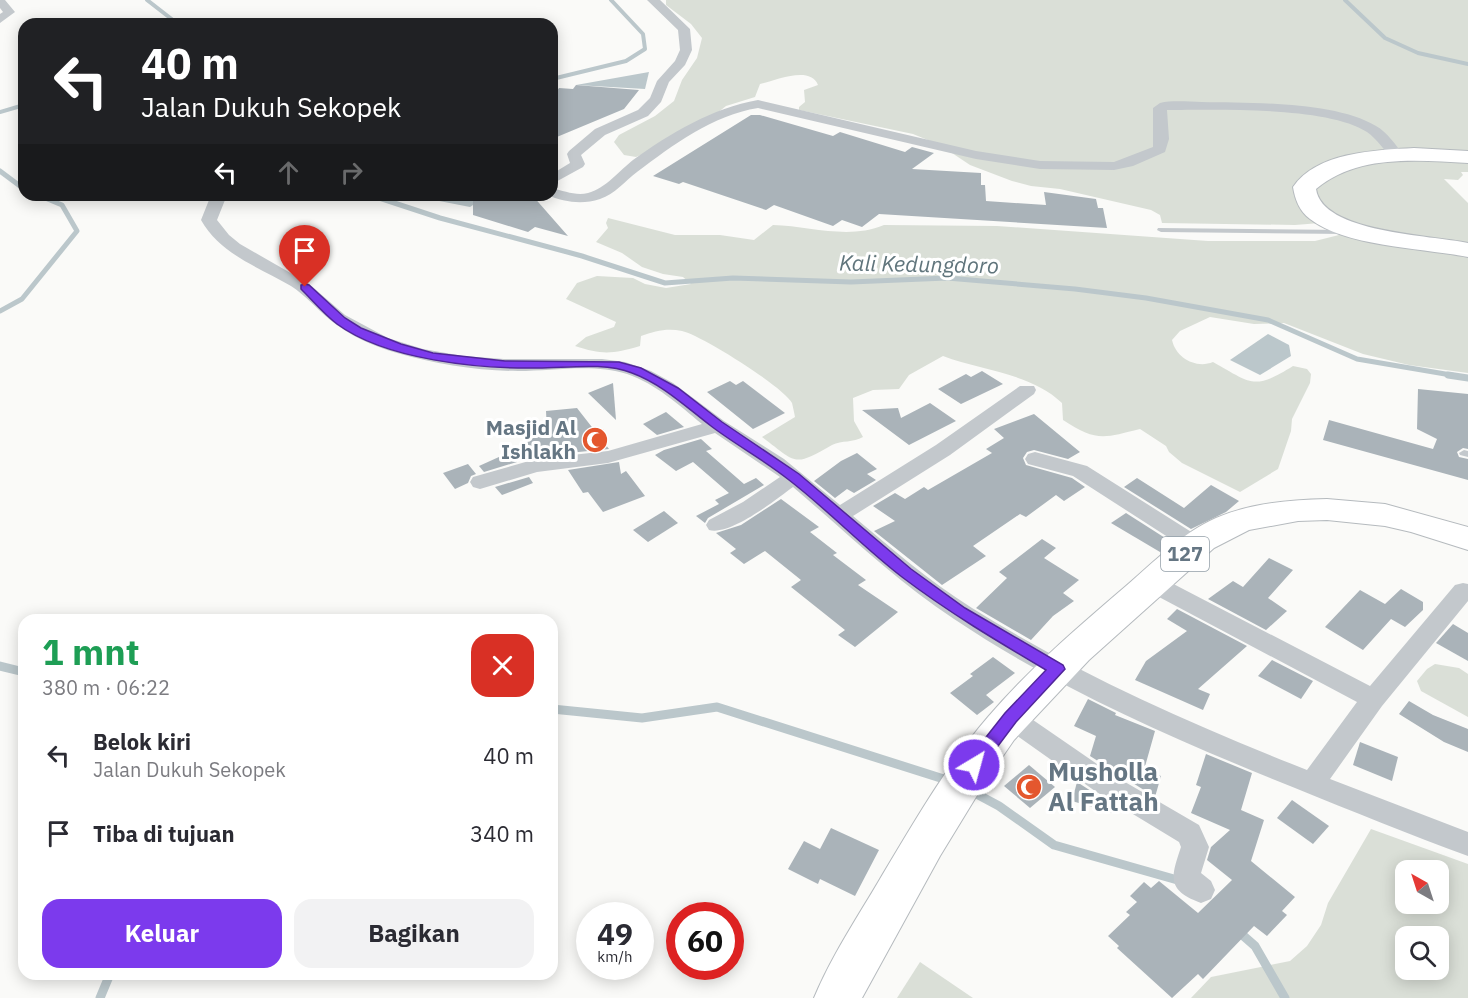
<!DOCTYPE html>
<html lang="id">
<meta charset="utf-8">
<style>
:root{--surface:#fff;--page:#f2f2f3;--text:#2b2b33;--muted:#7c7c81;--accent:#7c3aed}
body{margin:0;font-family:"IBM Plex Sans",sans-serif;background:var(--page);color:var(--text);height:100vh;display:flex;flex-direction:column;font-size:22px;white-space:nowrap}
*{box-sizing:border-box;margin:0}
p{font-size:20px;color:var(--muted)}
.icon{flex:none;width:33px;height:33px;fill:none;stroke:currentColor;stroke-width:2;stroke-linecap:round;stroke-linejoin:round}
.map{position:relative;flex:1;overflow:hidden}
.details{position:absolute;left:18px;top:614px;width:540px;height:366px;display:flex;flex-direction:column;background:var(--surface);border-radius:18px;box-shadow:0 3px 15px #0003}
.details>*{flex:none}
.guide{position:absolute;left:18px;top:18px;width:540px;height:183px;border-radius:18px;box-shadow:0 3px 15px #0003;background:#202124;color:#fff;overflow:hidden}
.needle{width:39px;rotate:321deg}
.controls{position:absolute;left:1395px;top:860px;display:grid;gap:12px}
.controls a{display:grid;place-items:center;width:54px;height:54px;border-radius:12px;background:var(--surface);box-shadow:0 3px 15px #0003;font-size:30px}
.speed{position:absolute;left:576px;top:902px;display:flex;gap:12px;font-size:30px;font-weight:700;text-align:center}
.speed>*{display:grid;place-content:center;width:78px;height:78px;border-radius:50%;background:var(--surface);box-shadow:0 3px 15px #0003;line-height:1}
.speed small{font-size:15px;font-weight:400}
.speed .limit{border:9px solid #d22;background:#fff;color:#111}
.pin{position:absolute;display:grid;place-items:center;width:51px;height:51px;color:#fff;margin:-62px -26px;border-radius:50% 50% 50% 0;rotate:-45deg;box-shadow:0 0 6px #0007}
.pin .icon{rotate:45deg}
.me{position:absolute;width:66px;margin:-33px;rotate:37deg;stroke-linejoin:round;filter:drop-shadow(0 0 4px #0008)}
.turn{display:flex;align-items:center;gap:21px;height:126px;padding:0 24px;font-size:27px}
.turn .icon{width:78px;height:78px;stroke-width:2.5}
.turn b{display:block;font-size:42px;line-height:51px}
.lanes{display:flex;align-items:center;height:57px;padding:0 24px;background:#0003;justify-content:center;gap:30px;direction:ltr}
.lanes .off{opacity:.35}
.round{display:grid;place-items:center;flex:none;width:63px;height:63px;border-radius:18px;background:var(--page)}
.headline{display:flex;align-items:center;justify-content:space-between;height:102px;padding:0 24px}
h1{font-size:36px;font-weight:700;line-height:45px;color:#1e9e55}
.button{display:flex;gap:12px;margin-top:auto;padding:12px 24px}
.button a{flex:1;height:69px;border-radius:18px;background:var(--accent);color:#fff;font-size:24px;font-weight:700;line-height:69px;text-align:center}
.button a+a{background:var(--page);color:var(--text)}
ul{padding:0;list-style:none}
li{display:flex;align-items:center;gap:18px;height:78px;padding:0 24px}
li div{flex:1}
li b{display:block;font-size:22px}
li em{font-style:normal}
.map>svg:first-child{display:block}
.green{fill:#dadfd7;fill-rule:evenodd}
.water{fill:#bbc7cb}
.lines{fill:none;stroke-linecap:round;stroke-linejoin:round}
.stream-far3{stroke:#bbc7cb;stroke-width:4}
.stream-far2{stroke:#bbc7cb;stroke-width:5}
.stream-far1{stroke:#bbc7cb;stroke-width:7}
.stream{stroke:#bbc7cb;stroke-width:9}
.building{fill:#aab3b9}
.primary-casing{stroke:#b5babe;stroke-width:2}
.lane{fill:#c3c8cc;fill-rule:evenodd}
.street{fill:#c3c8cc;fill-rule:evenodd}
.primary{fill:#fff;fill-rule:evenodd}
.route{fill:#7c3aed;stroke:#51269a;stroke-width:1.5}
.labels{text-anchor:middle;stroke-width:6;stroke-linejoin:round;paint-order:stroke}
.shield{fill:#fff;stroke:#939fa8;stroke-width:1.5}
.shield-label{font-size:20px;font-weight:bold;fill:#657683}
.poi-label{font-size:21px;font-weight:bold;fill:#657683;stroke:#fff;text-anchor:end}
.water-label{font-size:22px;font-style:italic;fill:#60757c;stroke:#fff}
.near-poi-label{font-size:26px;font-weight:bold;fill:#657683;stroke:#fff;text-anchor:start}
</style>
<div class="map">
<svg width="1468" height="998" viewBox="0 0 1468 998">
<rect width="100%" height="100%" fill="#fafaf8"/>
<g class="green">
<path d="M 666,0 L 1468,0 L 1468,172 L 1461,172 L 1463,175 L 1458,180 L 1444,179 L 1468,203 L 1468,373 L 1409,365 L 1363,354 L 1284,323 L 1254,324 L 1210,317 L 1180,331 L 1172,340 C 1176,358 1196,369 1213,362 C 1251,383 1253,391 1293,366 L 1307,369 L 1311,374 L 1310,383 L 1292,419 L 1291,431 L 1278,469 L 1240,492 L 1182,463 L 1169,452 L 1166,446 L 1140,429 C 1104,438 1096,442 1063,420 L 1062,403 C 1031,373 982,371 943,356 L 909,375 L 899,389 L 873,390 L 853,398 L 854,421 L 863,437 C 853,443 842,440 832,445 C 793,467 798,464 762,437 L 795,417 C 794,412 793,407 792,403 C 784,387 699,334 682,331 C 667,328 655,331 641,336 L 640,346 C 613,354 602,355 575,346 L 586,337 L 614,327 L 616,322 L 566,299 L 577,283 L 597,276 L 633,278 L 645,284 L 666,288 L 691,284 L 683,277 L 663,274 L 642,267 L 622,253 L 596,242 L 608,228 L 606,223 L 608,218 L 675,235 L 720,235 L 754,240 L 773,225 C 810,226 848,240 884,225 L 997,226 L 1208,241 L 1315,241 L 1347,233 L 1320,223 L 1295,225 L 1162,223 L 1160,215 L 1151,210 L 1060,189 L 1031,186 L 1012,181 L 970,165 L 940,145 L 913,134 L 799,110 L 799,107 L 805,102 L 804,90 L 818,85 C 810,65 775,81 760,84 L 755,97 L 726,106 L 711,118 L 662,146 L 636,157 L 624,155 L 614,142 L 619,135 L 655,116 L 674,101 L 682,80 L 697,58 L 702,38 L 691,24 L 666,5 Z"/>
<polygon points="1435,664 1459,668 1468,674 1468,717 1421,691 1417,681 1427,669"/>
<path d="M 1371,829 L 1468,864 L 1468,998 L 1191,998 L 1211,977 L 1290,961 L 1307,946 L 1321,925 L 1328,903 ZM 1406,870 L 1438,870 L 1438,903 L 1406,903 ZM 1406,936 L 1438,936 L 1438,969 L 1406,969 Z"/>
<polygon points="920,962 973,998 897,998"/>
</g>
<g class="water">
<polygon points="649,72 645,89 576,85"/>
<polygon points="426,195 473,195 476,203 470,207 429,199"/>
<polygon points="1268,334 1289,345 1291,356 1260,375 1230,360"/>
</g>
<g class="lines">
<g class="stream-far3">
<polyline points="147,0 178,24"/>
<polyline points="1345,0 1385,38 1418,53 1468,64"/>
<polyline points="552,79 626,61 645,49 643,34 611,0"/>
<polyline points="0,112 24,105"/>
</g>
<g class="stream-far2">
<polyline points="0,171 24,189"/>
<polyline points="370,195 440,218 582,256 665,283 733,278 851,282 947,278 1075,289 1146,298 1268,320 1357,359 1457,376"/>
<polyline points="0,311 22,299 77,231 62,205 38,195"/>
</g>
<polyline class="stream-far1" points="1448,375 1468,378"/>
<g class="stream">
<polyline points="0,666 24,672"/>
<polyline points="552,709 642,718 717,707 950,781"/>
<polyline points="971,791 999,806 1054,845 1181,881"/>
<polyline points="1239,932 1255,946 1285,998"/>
<polyline points="100,998 110,974"/>
</g>
</g>
<g class="building">
<polygon points="576,85 639,90 624,109 552,139 552,97 559,88 573,89"/>
<polygon points="751,115 760,115 833,136 840,132 905,152 912,147 934,153 912,169 981,173 981,185 985,185 986,201 1046,205 1044,192 1096,199 1098,208 1103,208 1107,228 879,214 862,227 842,220 833,226 774,205 766,210 683,182 679,184 653,176"/>
<polygon points="473,195 532,195 568,236 535,227 528,232 473,215"/>
<polygon points="982,371 1003,384 961,404 938,389 966,374 971,377"/>
<polygon points="730,381 736,385 743,381 785,413 753,429 707,392"/>
<polygon points="613,383 614,395 616,420 588,393"/>
<polygon points="1418,389 1468,394 1468,449 1463,448 1457,452 1459,457 1468,459 1468,480 1323,440 1329,420 1433,449 1437,439 1417,429"/>
<polygon points="930,403 956,421 909,445 862,410 898,408 901,418"/>
<polygon points="577,408 609,449 558,454 555,449 533,458 519,443 547,431 546,411"/>
<polygon points="666,412 684,427 657,435 643,424"/>
<polygon points="1034,414 1080,452 1068,459 1034,450 1027,452 1023,458 1026,465 1072,478 1085,487 1064,501 1056,495 1026,517 1020,514 973,546 986,556 942,585 874,531 895,521 873,506 895,493 905,499 924,487 928,490 992,453 986,449 1004,438 994,429"/>
<polygon points="701,439 712,449 706,451 744,484 756,478 764,485 708,518 705,523 696,516 719,504 715,500 729,493 693,462 676,471 655,455 664,450"/>
<polygon points="510,452 517,462 484,472 479,466"/>
<polygon points="857,453 877,469 867,474 876,480 854,493 847,489 835,498 814,481 841,461"/>
<polygon points="619,462 621,474 626,471 645,496 603,512 588,492 583,493 568,470"/>
<polygon points="468,464 476,474 471,476 468,483 455,489 443,473"/>
<polygon points="529,477 533,483 502,495 495,487"/>
<polygon points="1137,478 1184,508 1211,485 1239,501 1226,512 1191,529 1124,487"/>
<polygon points="781,499 819,527 810,532 837,553 833,555 866,580 858,585 898,612 855,647 838,635 845,630 791,587 801,580 765,551 744,564 730,553 736,549 716,533 741,525"/>
<polygon points="664,511 678,523 648,542 633,530"/>
<polygon points="1126,513 1173,543 1160,552 1111,523"/>
<polygon points="1042,539 1056,548 1044,558 1079,580 1063,593 1074,601 1053,616 1031,640 976,608 1007,578 999,572"/>
<polygon points="1269,558 1293,570 1268,598 1287,611 1266,630 1208,599 1233,581 1243,587"/>
<polygon points="1401,589 1423,602 1423,610 1405,627 1391,619 1363,650 1325,627 1360,590 1385,604"/>
<polygon points="1177,609 1247,646 1198,689 1210,694 1203,710 1135,680 1146,661 1187,631 1167,619"/>
<polygon points="1453,624 1468,633 1468,661 1436,643"/>
<polygon points="993,657 1015,673 986,695 994,702 977,715 950,693 973,676 970,674"/>
<polygon points="1272,660 1313,681 1301,699 1258,676"/>
<polygon points="1088,699 1116,713 1115,715 1155,731 1144,770 1161,776 1155,797 1090,756 1096,736 1074,726"/>
<polygon points="1409,701 1433,715 1468,729 1468,752 1444,742 1399,714"/>
<polygon points="1360,742 1398,757 1392,781 1353,765"/>
<polygon points="1206,754 1252,773 1241,810 1264,820 1251,861 1295,897 1282,911 1287,915 1267,936 1254,926 1203,979 1198,974 1172,998 1117,948 1119,946 1108,936 1130,915 1126,912 1137,902 1130,896 1144,882 1151,888 1159,881 1198,913 1232,880 1207,860 1211,847 1230,830 1191,813 1201,787 1196,785"/>
<polygon points="1029,765 1055,787 1030,808 1004,786"/>
<polygon points="1077,782 1113,805 1112,813 1072,801"/>
<polygon points="1292,800 1329,826 1313,844 1277,818"/>
<polygon points="831,828 879,850 855,896 820,879 818,884 788,869 804,841 820,849"/>
</g>
<g class="lines">
<g class="primary-casing">
<g id="primary">
<path d="M 1414,148 L 1468,151 L 1468,163 C 1417,160 1357,154 1316,189 C 1322,233 1431,235 1468,243 L 1468,257 C 1423,248 1346,247 1310,219 C 1299,211 1295,199 1293,187 C 1317,152 1375,150 1414,148 Z"/>
<path d="M 1327,499 L 1385,504 L 1468,527 L 1468,550 L 1411,532 L 1385,526 L 1327,520 L 1298,521 L 1249,530 L 1214,548 L 1089,660 L 1014,740 L 987,779 L 940,856 L 862,998 L 814,998 C 831,957 857,918 880,879 C 913,824 946,766 988,717 C 1029,669 1078,627 1126,586 C 1154,562 1182,533 1216,518 C 1251,503 1290,500 1327,499 Z"/>
</g>
</g>
<g class="lane">
<polygon points="1158,228 1347,230 1351,232 1347,234 1161,232 1157,230"/>
<polygon points="1464,450 1468,451 1468,457 1460,455 1459,453"/>
</g>
<g class="street">
<polygon points="0,0 5,0 15,12 0,23 0,14 3,12 0,8"/>
<polygon points="647,0 660,0 690,29 692,50 685,65 669,82 661,102 648,116 605,135 581,155 585,164 583,167 552,184 552,174 570,163 567,154 569,151 595,129 638,110 650,98 657,81 675,61 680,50 678,30"/>
<path d="M 758,100 L 976,151 L 1040,161 L 1114,162 L 1153,147 L 1153,108 L 1160,103 C 1173,100 1189,102 1202,102 C 1250,103 1334,101 1376,126 C 1387,132 1396,145 1404,156 L 1397,160 L 1392,159 C 1384,150 1377,139 1367,132 C 1327,106 1216,110 1167,110 L 1169,139 L 1165,152 L 1133,166 L 1114,170 L 1040,169 L 976,159 L 758,108 C 713,115 673,145 637,172 C 625,181 615,194 600,199 C 582,205 564,202 547,195 L 552,195 L 552,188 C 564,191 576,196 588,193 C 605,189 620,170 633,160 C 671,133 712,108 758,100 Z"/>
<path d="M 211,195 L 227,195 L 217,220 L 229,235 L 240,244 L 308,283 L 345,315 L 388,338 L 423,349 L 463,356 L 504,359 L 602,359 L 625,362 L 651,371 L 673,383 L 724,421 L 784,459 L 840,505 L 936,445 L 1020,386 L 1034,386 L 1036,390 L 1034,394 L 950,455 L 853,516 C 891,548 929,581 972,608 C 1077,674 1191,724 1307,770 L 1357,702 L 1144,589 L 1141,583 L 1144,577 L 1152,575 L 1160,577 L 1370,686 L 1455,585 L 1463,583 L 1468,584 L 1468,601 L 1382,706 L 1330,779 L 1468,832 L 1468,856 C 1410,835 1352,811 1295,788 C 1178,741 1060,690 954,619 C 896,581 846,532 793,487 C 775,500 731,536 709,530 L 706,525 L 709,520 L 743,502 L 780,477 L 715,433 L 608,463 L 537,472 L 480,489 L 473,487 L 470,482 L 473,477 L 536,459 L 608,451 L 702,424 C 679,405 656,384 627,374 C 593,363 553,371 518,371 C 477,371 436,364 397,353 C 373,346 348,335 329,319 C 316,308 305,295 291,286 C 259,267 221,255 201,220 Z"/>
<polygon points="1035,452 1087,466 1204,540 1207,545 1204,550 1196,553 1188,550 1073,476 1028,464 1025,459 1028,454"/>
<path d="M 1011,708 L 1020,711 L 1113,775 L 1199,825 L 1209,847 L 1201,873 L 1211,881 L 1215,890 L 1211,899 L 1201,903 C 1166,890 1171,877 1181,847 L 1179,842 L 1095,791 L 1002,725 L 998,718 L 1002,711 Z"/>
</g>
<use href="#primary" class="primary"/>
</g>
<path class="route" d="M 305,284 L 309,285 L 345,318 L 361,328 L 401,344 L 433,353 L 505,361 L 619,362 L 641,368 L 678,388 L 722,422 L 799,474 L 911,569 L 965,608 L 1063,665 L 1065,669 L 1016,722 L 980,770 L 974,772 L 968,770 L 966,765 L 968,760 L 1005,713 L 1046,670 C 997,641 948,612 902,577 C 863,547 828,510 789,480 C 764,460 736,445 711,426 C 686,407 662,384 632,373 C 604,362 567,368 538,368 C 479,369 386,360 337,324 C 324,314 313,301 301,289 L 301,285 Z"/>
<defs>
<g id="mosque-disc" transform="scale(1.35)"><circle r="9.5" fill="#e4572e" stroke="#fff"/><path d="M3.5-4.9A6 6 0 1 0 3.5 4.9A5 5 0 1 1 3.5-4.9Z" fill="#fff"/></g>
</defs>
<g fill-rule="evenodd">
<use href="#mosque-disc" x="595" y="440"/>
<use href="#mosque-disc" x="1029" y="787"/>
</g>
<g class="labels">
<rect class="shield" x="1161" y="537" width="48" height="34" rx="4.5"/>
<g class="shield-label">
<text x="1185" y="561">127</text>
</g>
<g class="poi-label">
<text x="576" y="435">Masjid Al<tspan x="576" dy="24">Ishlakh</tspan></text>
</g>
<g class="water-label">
<text transform="translate(919 264) rotate(1)" y="8">Kali Kedungdoro</text>
</g>
<g class="near-poi-label">
<text x="1048" y="781">Musholla<tspan x="1048" dy="30">Al Fattah</tspan></text>
</g>
</g>
</svg>
<div class="controls">
<a><svg class="needle" viewBox="-14 -14 28 28"><path d="M0-13l5 13h-10z" fill="#e53935"/><path d="M0 13l5-13h-10z" fill="#7c7c81"/></svg></a>
<a><svg class="icon" aria-label="search" viewBox="0 0 24 24"><circle cx="10" cy="10" r="6"/><path d="M15 15l6 6"/></svg></a>
</div>
<div class="speed"><div>49<small>km/h</small></div><div class="limit">60</div></div>
<div class="pin" style="left:305px;top:287px;background:#d93025"><svg class="icon" aria-label="arrive" viewBox="0 0 24 24"><path d="M6 21V4h12l-3 4 3 4H6"/></svg></div>
<svg class="me" style="left:974px;top:765px" viewBox="-20 -20 40 40"><circle r="17" fill="#7c3aed" stroke="#fff" stroke-width="3"/><path d="M0-11L8 9 0 5-8 9z" fill="#fff"/></svg>
<div class="guide">
<div class="turn"><svg class="icon" aria-label="left" viewBox="0 0 24 24"><path d="M17 20v-9H6M10 6l-5 5 5 5"/></svg><div><b>40 m</b>Jalan Dukuh Sekopek</div></div>
<div class="lanes"><svg class="icon" aria-label="left" viewBox="0 0 24 24"><path d="M17 20v-9H6M10 6l-5 5 5 5"/></svg><svg class="icon off" aria-label="ahead" viewBox="0 0 24 24"><path d="M12 20V5M6 11l6-6 6 6"/></svg><svg class="icon off" aria-label="right" viewBox="0 0 24 24"><path d="M7 20v-9h11M14 6l5 5-5 5"/></svg></div>
</div>
<section class="details">
<div class="headline"><div><h1>1 mnt</h1><p>380 m · 06:22</p></div><a class="round" style="background:#d93025;color:#fff"><svg class="icon" aria-label="close" viewBox="0 0 24 24"><path d="M6 6l12 12M18 6L6 18"/></svg></a></div>
<ul>
<li><svg class="icon" aria-label="left" viewBox="0 0 24 24"><path d="M17 20v-9H6M10 6l-5 5 5 5"/></svg><div><b>Belok kiri</b><p>Jalan Dukuh Sekopek</p></div><em>40 m</em></li>
<li><svg class="icon" aria-label="arrive" viewBox="0 0 24 24"><path d="M6 21V4h12l-3 4 3 4H6"/></svg><div><b>Tiba di tujuan</b></div><em>340 m</em></li>
</ul>
<div class="button"><a>Keluar</a><a>Bagikan</a></div>
</section>
</div>
